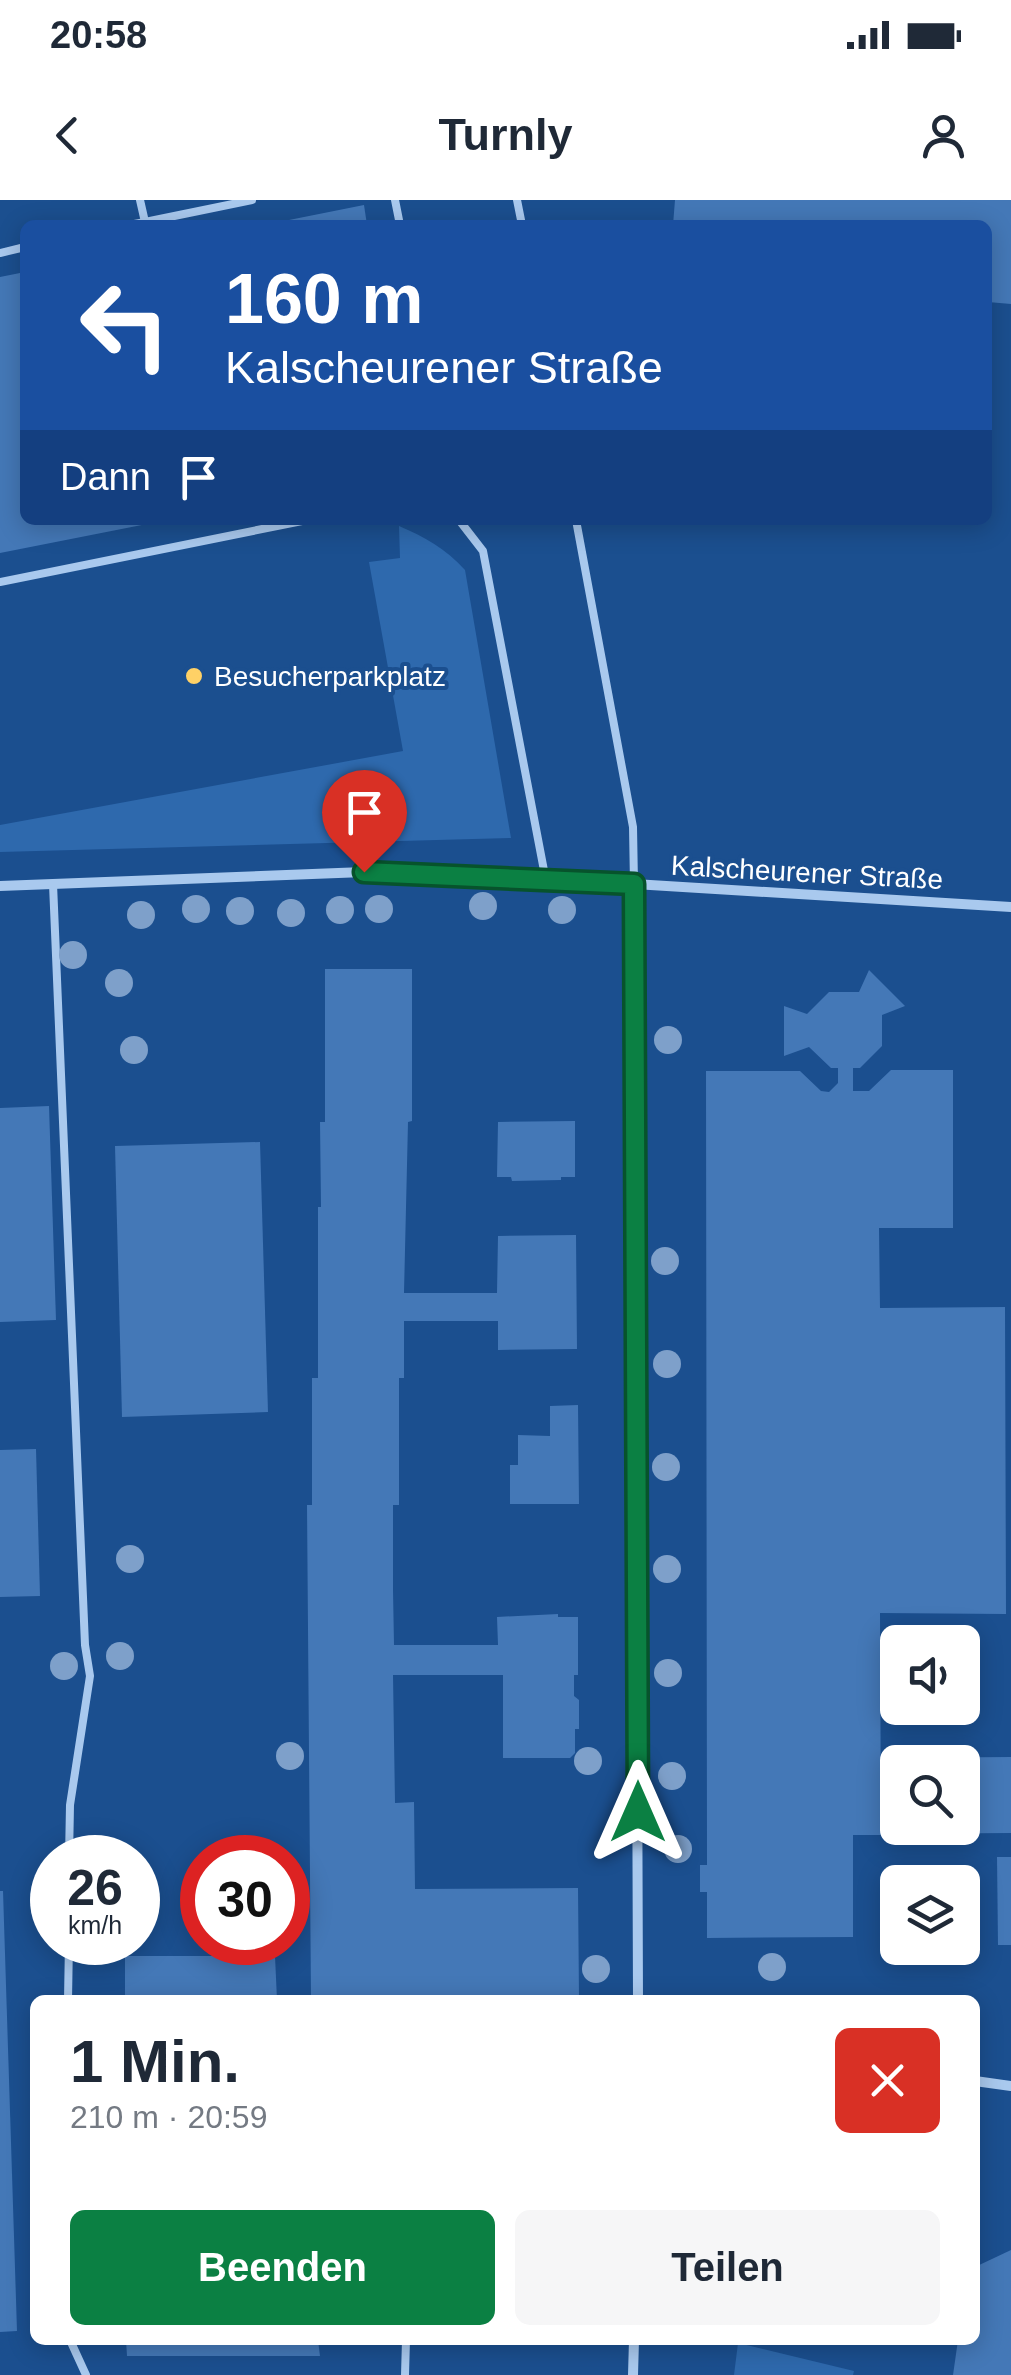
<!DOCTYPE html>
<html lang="de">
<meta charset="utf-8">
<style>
:root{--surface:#fff;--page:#f6f6f7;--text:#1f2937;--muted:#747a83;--accent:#0b8043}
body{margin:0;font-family:Arial,sans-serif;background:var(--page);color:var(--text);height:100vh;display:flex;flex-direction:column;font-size:38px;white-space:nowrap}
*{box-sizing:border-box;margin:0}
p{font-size:32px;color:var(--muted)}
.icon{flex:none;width:55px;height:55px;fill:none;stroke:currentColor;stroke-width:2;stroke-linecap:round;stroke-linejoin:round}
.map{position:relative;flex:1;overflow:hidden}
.drawer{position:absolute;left:30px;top:1795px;width:950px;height:350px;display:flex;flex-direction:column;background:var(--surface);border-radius:15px;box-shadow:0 5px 25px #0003}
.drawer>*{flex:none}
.guide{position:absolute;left:20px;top:20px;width:972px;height:305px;border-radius:15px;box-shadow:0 5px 25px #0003;background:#1a4fa0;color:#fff;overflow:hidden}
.buttons{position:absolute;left:880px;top:1425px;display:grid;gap:20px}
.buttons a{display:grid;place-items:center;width:100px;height:100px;border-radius:15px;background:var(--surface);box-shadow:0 5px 25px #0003;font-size:50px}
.speed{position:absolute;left:30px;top:1635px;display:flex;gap:20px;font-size:50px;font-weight:700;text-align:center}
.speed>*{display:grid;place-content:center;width:130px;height:130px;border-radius:50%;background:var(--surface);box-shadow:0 5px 25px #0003;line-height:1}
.speed small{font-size:25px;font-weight:400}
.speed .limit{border:15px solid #d22;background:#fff;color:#111}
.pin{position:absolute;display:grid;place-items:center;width:85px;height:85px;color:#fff;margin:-102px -42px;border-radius:50% 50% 50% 0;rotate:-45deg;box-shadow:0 0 10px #0007}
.pin .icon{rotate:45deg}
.me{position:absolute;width:110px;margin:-55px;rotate:0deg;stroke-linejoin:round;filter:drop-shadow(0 0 8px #0008)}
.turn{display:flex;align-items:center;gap:35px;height:210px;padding:0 40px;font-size:45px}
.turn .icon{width:130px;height:130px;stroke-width:2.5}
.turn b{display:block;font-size:70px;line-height:85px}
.then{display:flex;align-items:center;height:95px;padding:0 40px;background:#0003;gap:20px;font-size:38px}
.round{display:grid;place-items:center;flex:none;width:105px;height:105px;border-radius:15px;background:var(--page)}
.summary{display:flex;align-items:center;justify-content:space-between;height:170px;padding:0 40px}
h1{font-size:60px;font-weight:700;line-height:75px}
.primary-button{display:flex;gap:20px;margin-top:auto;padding:20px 40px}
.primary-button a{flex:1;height:115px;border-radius:15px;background:var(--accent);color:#fff;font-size:40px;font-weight:700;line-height:115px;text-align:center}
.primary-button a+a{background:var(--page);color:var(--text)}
.status{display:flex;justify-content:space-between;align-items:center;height:70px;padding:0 50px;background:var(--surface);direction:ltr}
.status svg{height:28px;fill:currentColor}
header{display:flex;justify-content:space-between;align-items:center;height:130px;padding:0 40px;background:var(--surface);font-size:45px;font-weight:700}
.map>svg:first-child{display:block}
.green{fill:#2e69ad}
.building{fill:#4478b7;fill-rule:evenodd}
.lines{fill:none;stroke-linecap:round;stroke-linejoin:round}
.service{stroke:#a9c9ee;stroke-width:8}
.minor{stroke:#a9c9ee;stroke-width:10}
.tree{fill:#7ea0ca}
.route-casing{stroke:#07532c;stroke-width:25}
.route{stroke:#0b8043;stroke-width:18}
.poi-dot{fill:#ffd166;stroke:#1b4f8f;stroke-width:4}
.labels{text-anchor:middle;stroke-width:8;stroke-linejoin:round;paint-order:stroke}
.poi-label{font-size:28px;fill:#fff;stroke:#1b4f8f;text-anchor:start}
.street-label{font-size:28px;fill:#fff;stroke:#1b4f8f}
</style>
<div class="status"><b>20:58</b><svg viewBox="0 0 49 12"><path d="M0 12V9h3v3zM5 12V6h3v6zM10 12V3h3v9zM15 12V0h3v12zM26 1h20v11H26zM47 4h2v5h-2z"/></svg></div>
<header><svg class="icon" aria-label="back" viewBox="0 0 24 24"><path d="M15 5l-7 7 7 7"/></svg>Turnly<svg class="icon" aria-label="person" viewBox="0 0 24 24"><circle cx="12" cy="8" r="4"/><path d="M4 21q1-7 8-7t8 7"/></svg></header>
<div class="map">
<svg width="1011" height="2175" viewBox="0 0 1011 2175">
<rect width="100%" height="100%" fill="#1b4f8f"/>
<g class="green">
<path d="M 399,326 C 425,337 446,349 465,370 L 511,638 L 0,652 L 0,625 L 403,551 L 369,362 L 400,358 Z"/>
<polygon points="738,2143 854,2171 853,2175 734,2175"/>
</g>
<g class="building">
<polygon points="675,0 1011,0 1011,104 988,102 988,25 673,25"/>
<polygon points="364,5 367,25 274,25 274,23"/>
<polygon points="25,72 25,320 157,322 0,353 0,77"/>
<polygon points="325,769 412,769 412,921 408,922 404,1093 497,1093 498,1036 576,1035 577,1149 498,1150 498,1121 404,1121 404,1178 399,1178 399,1305 393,1305 393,1390 394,1445 498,1445 497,1417 558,1414 558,1417 578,1417 578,1475 574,1475 574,1496 579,1500 579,1529 575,1529 575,1553 570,1558 503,1558 503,1475 393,1475 395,1603 414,1602 415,1689 578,1688 579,1798 311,1800 307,1305 312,1305 312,1178 318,1178 318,1007 321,1007 320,922 325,922"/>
<polygon points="869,770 905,806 882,815 882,846 860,868 853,868 853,891 869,891 891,870 953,870 953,1028 879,1028 880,1108 1005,1107 1006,1414 880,1413 881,1635 853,1635 853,1737 707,1738 707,1692 700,1692 700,1665 707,1665 706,871 800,871 821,891 829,892 838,883 838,868 831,868 809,847 784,856 784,806 807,814 829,792 859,792"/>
<polygon points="49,906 56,1120 0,1122 0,908"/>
<polygon points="575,921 575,977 561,977 561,980 512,981 511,977 497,977 498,922"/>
<polygon points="260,942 268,1212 122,1217 115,946"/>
<polygon points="578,1205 579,1304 510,1304 510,1265 518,1265 518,1235 550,1236 550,1206"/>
<polygon points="36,1249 40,1396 0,1397 0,1250"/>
<path d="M 1011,1557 L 1011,1633 L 884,1634 L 884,1558 ZM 898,1562 L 962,1562 L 962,1628 L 898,1628 Z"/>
<polygon points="997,1657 1011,1657 1011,1745 998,1745"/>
<polygon points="0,1691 3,1691 17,2131 0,2132"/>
<polygon points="125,1756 275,1756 277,1800 125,1800"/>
<polygon points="1011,2050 1011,2175 953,2175 958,2140 975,2140 975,2067"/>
<polygon points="126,2140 318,2140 320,2156 127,2156"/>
</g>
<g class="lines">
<g class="service">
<polyline points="140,0 145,22 252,0"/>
<polyline points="395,0 400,25"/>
<polyline points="517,0 522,25"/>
<polyline points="129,25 145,22"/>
<polyline points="0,53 25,47"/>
<polyline points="459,320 483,351 546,681"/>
<polyline points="576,320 633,627 634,684"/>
<polyline points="0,382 307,320"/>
<polyline points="53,684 85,1445 90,1476 70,1605 69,1658"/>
<polyline points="68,1800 69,1742"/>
<polyline points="70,2140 86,2175"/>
<polyline points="405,2175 406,2140"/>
</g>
<g class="minor">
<polyline points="634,684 638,1800"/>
<polyline points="0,686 364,672 634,684 1011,707"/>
<polyline points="975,1881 1011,1886"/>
<polyline points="633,2175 634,2140"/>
</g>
</g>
<g class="tree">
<circle cx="483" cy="706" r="14"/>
<circle cx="196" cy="709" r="14"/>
<circle cx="379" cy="709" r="14"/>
<circle cx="340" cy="710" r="14"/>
<circle cx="562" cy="710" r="14"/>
<circle cx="240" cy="711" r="14"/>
<circle cx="291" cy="713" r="14"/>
<circle cx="141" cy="715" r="14"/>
<circle cx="73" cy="755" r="14"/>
<circle cx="119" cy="783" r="14"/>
<circle cx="668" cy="840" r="14"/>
<circle cx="134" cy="850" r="14"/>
<circle cx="665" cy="1061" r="14"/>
<circle cx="667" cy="1164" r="14"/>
<circle cx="666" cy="1267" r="14"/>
<circle cx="130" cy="1359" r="14"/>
<circle cx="667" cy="1369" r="14"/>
<circle cx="120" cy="1456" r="14"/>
<circle cx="64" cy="1466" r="14"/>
<circle cx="668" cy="1473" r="14"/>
<circle cx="290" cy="1556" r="14"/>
<circle cx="588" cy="1561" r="14"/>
<circle cx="672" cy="1576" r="14"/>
<circle cx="678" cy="1649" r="14"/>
<circle cx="772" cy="1767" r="14"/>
<circle cx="596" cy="1769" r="14"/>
</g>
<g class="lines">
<g class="route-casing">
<polyline id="route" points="364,672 634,684 638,1612"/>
</g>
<use href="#route" class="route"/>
</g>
<circle class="poi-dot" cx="194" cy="476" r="10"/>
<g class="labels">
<g class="poi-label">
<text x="214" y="486">Besucherparkplatz</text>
</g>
<g class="street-label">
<text transform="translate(807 672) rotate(3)" y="10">Kalscheurener Straße</text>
</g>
</g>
</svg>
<div class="buttons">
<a><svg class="icon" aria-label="sound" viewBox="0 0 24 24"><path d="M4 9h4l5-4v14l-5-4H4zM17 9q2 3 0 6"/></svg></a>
<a><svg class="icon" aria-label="search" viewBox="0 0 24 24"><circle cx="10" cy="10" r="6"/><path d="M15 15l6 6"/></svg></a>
<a><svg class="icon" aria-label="layers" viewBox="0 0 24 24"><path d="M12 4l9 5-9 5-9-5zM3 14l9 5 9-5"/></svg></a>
</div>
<div class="speed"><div>26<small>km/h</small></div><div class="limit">30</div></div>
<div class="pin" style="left:364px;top:672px;background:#d93025"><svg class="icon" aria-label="arrive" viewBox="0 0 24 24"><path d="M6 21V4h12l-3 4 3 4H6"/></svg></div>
<svg class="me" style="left:638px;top:1612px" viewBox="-20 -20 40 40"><path d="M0-17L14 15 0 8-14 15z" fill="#0b8043" stroke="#fff" stroke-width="4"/></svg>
<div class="guide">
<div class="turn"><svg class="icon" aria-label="left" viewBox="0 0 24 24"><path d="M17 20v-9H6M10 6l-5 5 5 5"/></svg><div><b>160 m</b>Kalscheurener Straße</div></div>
<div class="then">Dann<svg class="icon" aria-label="arrive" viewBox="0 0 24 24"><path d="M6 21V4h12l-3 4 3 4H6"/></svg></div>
</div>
<section class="drawer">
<div class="summary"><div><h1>1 Min.</h1><p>210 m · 20:59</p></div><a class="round" style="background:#d93025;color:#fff"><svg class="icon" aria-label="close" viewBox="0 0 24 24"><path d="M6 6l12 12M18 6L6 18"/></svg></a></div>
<div class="primary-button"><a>Beenden</a><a>Teilen</a></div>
</section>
</div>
